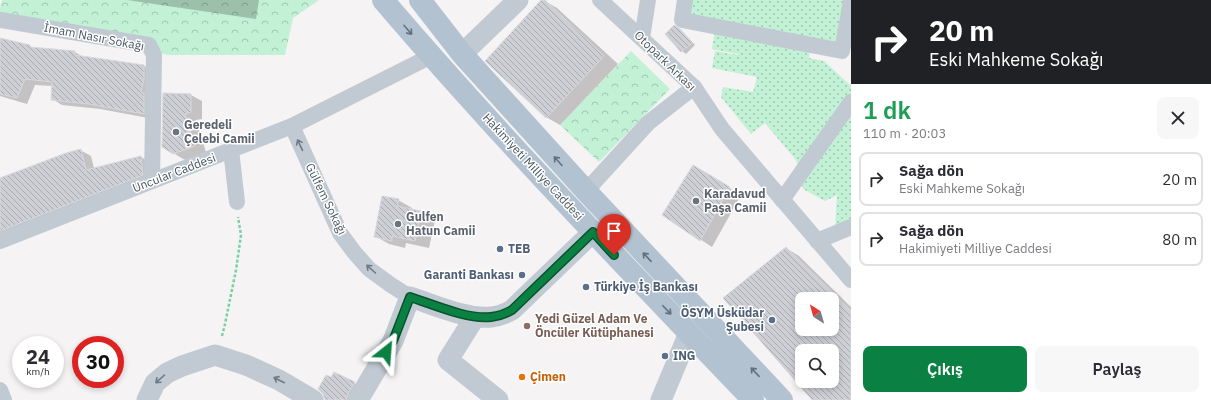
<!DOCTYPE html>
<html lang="tr">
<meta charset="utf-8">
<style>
:root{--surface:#fff;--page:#f7f7f7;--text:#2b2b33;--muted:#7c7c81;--line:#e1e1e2;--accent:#0b8043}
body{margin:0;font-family:"IBM Plex Sans",sans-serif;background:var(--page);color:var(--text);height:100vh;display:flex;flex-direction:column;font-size:15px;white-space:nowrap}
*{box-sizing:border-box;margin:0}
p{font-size:13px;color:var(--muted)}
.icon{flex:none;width:22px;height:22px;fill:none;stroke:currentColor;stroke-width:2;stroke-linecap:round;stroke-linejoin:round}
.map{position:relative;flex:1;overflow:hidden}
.drawer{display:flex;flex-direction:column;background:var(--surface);width:360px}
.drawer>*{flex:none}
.top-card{background:#202124;color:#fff;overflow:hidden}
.needle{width:26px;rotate:323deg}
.fabs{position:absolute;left:795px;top:292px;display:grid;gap:8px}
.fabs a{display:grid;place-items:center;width:44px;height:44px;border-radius:8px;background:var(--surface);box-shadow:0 2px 6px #0003;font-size:20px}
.speed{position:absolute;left:12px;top:336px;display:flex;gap:8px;font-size:20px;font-weight:700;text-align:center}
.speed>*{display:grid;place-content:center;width:52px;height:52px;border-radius:50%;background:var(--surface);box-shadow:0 2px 6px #0003;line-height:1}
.speed small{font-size:10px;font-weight:400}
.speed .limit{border:6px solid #d22;background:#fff;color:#111}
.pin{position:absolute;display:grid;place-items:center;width:34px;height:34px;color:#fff;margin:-41px -17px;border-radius:50% 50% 50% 0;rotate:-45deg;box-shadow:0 0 4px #0007}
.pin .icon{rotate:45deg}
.me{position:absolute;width:44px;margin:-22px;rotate:28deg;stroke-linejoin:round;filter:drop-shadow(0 0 3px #0008)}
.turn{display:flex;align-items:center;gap:14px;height:84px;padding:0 12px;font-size:18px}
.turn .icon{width:52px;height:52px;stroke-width:2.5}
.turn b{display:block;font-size:28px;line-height:34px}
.round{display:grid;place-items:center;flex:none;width:42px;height:42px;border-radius:8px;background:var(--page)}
.summary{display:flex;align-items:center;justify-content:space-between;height:68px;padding:0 12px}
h1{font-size:24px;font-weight:600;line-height:30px;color:#1e9e55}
.cta{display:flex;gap:8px;margin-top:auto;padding:8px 12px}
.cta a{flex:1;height:46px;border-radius:8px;background:var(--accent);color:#fff;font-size:16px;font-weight:600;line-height:46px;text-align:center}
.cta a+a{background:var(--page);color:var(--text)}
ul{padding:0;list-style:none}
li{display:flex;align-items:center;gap:12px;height:54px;margin:0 8px 6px;padding:0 4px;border:2px solid var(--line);border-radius:8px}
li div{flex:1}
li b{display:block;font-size:15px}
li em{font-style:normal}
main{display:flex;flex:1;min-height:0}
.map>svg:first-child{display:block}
.grass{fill:url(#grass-dots)}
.park{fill:url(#park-crowns)}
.shadow{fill:#0003;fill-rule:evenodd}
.building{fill:url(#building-back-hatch);stroke:#d7d9de;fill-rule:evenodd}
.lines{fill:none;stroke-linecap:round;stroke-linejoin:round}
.path{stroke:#7ad0a6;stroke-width:2.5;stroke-dasharray:3 2;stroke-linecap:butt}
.pedestrian{stroke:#c1cad2;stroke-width:16}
.minor{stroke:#c1cad2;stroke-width:21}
.primary{stroke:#b3c2d1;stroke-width:22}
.oneway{stroke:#64717d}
.oneway2{stroke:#6e7983}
.route-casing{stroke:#07532c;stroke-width:10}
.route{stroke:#0b8043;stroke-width:7}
.worship-dot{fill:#6b7280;stroke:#fff;stroke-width:1.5}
.service-dot{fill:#5c6f8a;stroke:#fff;stroke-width:1.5}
.education-dot{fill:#8d6e63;stroke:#fff;stroke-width:1.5}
.food-dot{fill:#e8710a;stroke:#fff;stroke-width:1.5}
.labels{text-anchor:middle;stroke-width:3;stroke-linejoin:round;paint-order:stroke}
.street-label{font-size:12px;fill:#4a5661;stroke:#fff}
.worship-label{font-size:12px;font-weight:bold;fill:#5b616d;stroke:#fff;text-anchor:start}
.service-label{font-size:12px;font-weight:bold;fill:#4e5e75;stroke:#fff;text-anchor:start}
.education-label{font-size:12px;font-weight:bold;fill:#785e54;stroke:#fff;text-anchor:start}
.food-label{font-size:12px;font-weight:bold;fill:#c56008;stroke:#fff;text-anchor:start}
</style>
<main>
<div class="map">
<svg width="851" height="400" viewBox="0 0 851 400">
<defs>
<pattern id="grass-dots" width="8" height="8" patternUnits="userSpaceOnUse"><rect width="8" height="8" fill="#c3f1d5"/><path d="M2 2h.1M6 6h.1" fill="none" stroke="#a0c6b0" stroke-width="1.8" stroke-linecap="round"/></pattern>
<pattern id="park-crowns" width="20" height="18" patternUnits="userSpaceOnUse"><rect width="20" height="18" fill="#c3f1d5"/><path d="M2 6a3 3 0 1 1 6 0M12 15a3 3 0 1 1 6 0" fill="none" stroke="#a0c6b0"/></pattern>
<pattern id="building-back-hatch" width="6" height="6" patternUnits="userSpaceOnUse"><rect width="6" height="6" fill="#cdcfd5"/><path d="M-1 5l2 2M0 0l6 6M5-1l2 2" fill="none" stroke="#a8abb0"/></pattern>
</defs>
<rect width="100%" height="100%" fill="#f5f3f3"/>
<polygon class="grass" points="688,0 851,0 845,54 810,49 809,58 824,61 850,85 851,84 851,233 835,227 837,195 825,201 803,189 796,160 765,123 751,134 721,97 723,87 753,92 757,77 712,68 715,51 738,55 738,54 712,49 716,23 685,17"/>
<g class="park">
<polygon points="2,0 319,0 293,18 285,55 168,55 0,16 0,8"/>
<polygon points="631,51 670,89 599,162 560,125"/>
</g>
<g class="shadow">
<polygon points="127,0 259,0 256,19"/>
<polygon points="543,0 557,8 618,64 560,125 546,117"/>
<polygon points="678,29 684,33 695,45 686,54 682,51 666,34"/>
<polygon points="0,40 30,46 35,49 75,52 83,57 144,66 154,71 154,119 100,109 62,105 52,99 53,86 35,85 27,104 0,96"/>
<polygon points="191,95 202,101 202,119 196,120 206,152 185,160 173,153"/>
<polygon points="80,150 91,156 94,168 141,157 151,163 153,181 0,245 0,179"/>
<polygon points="693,166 741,195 712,247 663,215"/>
<polygon points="398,200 412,208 412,210 421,212 435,220 429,248 406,243 405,248 389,244 375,236"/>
<path d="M 786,248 L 799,256 L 851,307 L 851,400 L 815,400 L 724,298 ZM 802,299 L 832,299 L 832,329 L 802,329 ZM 802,351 L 832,351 L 832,381 L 802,381 Z"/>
<polygon points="354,383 371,393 367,400 326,400"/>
</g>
<g class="building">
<polygon points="541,0 545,0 604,56 546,118 485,61"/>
<polygon points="674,25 680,29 692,43 681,52 665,34"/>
<polygon points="0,38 30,45 30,47 75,51 75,55 144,65 144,79 141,93 144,93 144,114 89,104 51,100 52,82 25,79 17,98 0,94"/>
<polygon points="163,93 191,94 191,112 185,114 195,146 173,154 162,147"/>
<polygon points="81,149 86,170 141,156 143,175 0,231 0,178 66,153"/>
<polygon points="693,165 730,187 700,241 662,215"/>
<polygon points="382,196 399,199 397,206 421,211 415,241 392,236 392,241 374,237"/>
<path d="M 786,247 L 851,311 L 851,400 L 812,400 L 723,298 ZM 802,299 L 832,299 L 832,329 L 802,329 ZM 802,351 L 832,351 L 832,381 L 802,381 Z"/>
<polygon points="334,372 355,382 348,394 346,400 325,400 323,394 318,389 326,375 331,377"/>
</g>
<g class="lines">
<polyline class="path" points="222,336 225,324 236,270 241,235 238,217"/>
<g class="pedestrian">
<polyline points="600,0 694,87 722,129 851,280"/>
<polyline points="685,0 682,20 842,51 851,1"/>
<polyline points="0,20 149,45 154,55 152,181"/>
<polyline points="642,38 648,0"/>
<polyline points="292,126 340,233 354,252 369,269 391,285 410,297"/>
<polyline points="231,150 237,202"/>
<polyline points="586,191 648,123 694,87"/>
<polyline points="782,200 851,102"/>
<polyline points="0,241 292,126 431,56"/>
<polyline points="817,241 851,227"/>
<polyline points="0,390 4,400"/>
</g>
<g class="minor">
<polyline points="462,54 518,0"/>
<polyline points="475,317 448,360 498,400"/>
<polyline points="147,400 155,383 167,373 182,366 215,355 246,365 279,380 313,400"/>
<path d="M 358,400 L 393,341 L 410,297 C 432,304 468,320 491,317 C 499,316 505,314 512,310 L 593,232"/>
<polyline points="661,400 689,333"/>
</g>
<g class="primary">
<path d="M 383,0 C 501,138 628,269 753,400"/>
<polyline points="420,0 462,54 586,191 782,400"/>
</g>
</g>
<defs><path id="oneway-shaft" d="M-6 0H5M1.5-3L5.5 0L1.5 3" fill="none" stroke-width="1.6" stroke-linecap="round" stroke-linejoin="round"/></defs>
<g class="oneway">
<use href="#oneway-shaft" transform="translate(408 30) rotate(49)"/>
<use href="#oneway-shaft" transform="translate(558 161) rotate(-132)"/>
<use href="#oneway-shaft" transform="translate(647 257) rotate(-133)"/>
<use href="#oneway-shaft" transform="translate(667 310) rotate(46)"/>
<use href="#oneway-shaft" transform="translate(755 372) rotate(-133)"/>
</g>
<g class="oneway2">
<use href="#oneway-shaft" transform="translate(300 145) rotate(-115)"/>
<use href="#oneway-shaft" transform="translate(371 269) rotate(-138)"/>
<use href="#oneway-shaft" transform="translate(160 379) rotate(138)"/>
<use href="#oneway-shaft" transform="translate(279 380) rotate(-153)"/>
</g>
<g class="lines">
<g class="route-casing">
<path id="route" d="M 386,352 L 393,341 L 410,297 C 432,304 468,320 491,317 C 499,316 505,314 512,310 L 593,232 L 614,255"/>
</g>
<use href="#route" class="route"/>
</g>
<g class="worship-dot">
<circle cx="176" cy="132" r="4"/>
<circle cx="696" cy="201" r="4"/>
<circle cx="398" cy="224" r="4"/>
</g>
<g class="service-dot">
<circle cx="500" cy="249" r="4"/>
<circle cx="522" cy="275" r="4"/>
<circle cx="586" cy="287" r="4"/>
<circle cx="772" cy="320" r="4"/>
<circle cx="665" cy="356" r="4"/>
</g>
<circle class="education-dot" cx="527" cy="326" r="4"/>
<circle class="food-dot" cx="522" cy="377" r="4"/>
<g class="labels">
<g class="street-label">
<text transform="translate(94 37) rotate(11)" y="4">İmam Nasır Sokağı</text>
<text transform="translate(665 61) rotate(44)" y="4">Otopark Arkası</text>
<text transform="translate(533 167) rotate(47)" y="4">Hakimiyeti Milliye Caddesi</text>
<text transform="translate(174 173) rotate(-21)" y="4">Uncular Caddesi</text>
<text transform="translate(326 199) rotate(64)" y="4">Gülfem Sokağı</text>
</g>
<g class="worship-label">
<text x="184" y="129">Geredeli<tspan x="184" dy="14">Çelebi Camii</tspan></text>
<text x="704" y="198">Karadavud<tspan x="704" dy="14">Paşa Camii</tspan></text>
<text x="406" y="221">Gulfen<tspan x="406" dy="14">Hatun Camii</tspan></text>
</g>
<g class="service-label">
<text x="508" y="253">TEB</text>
<text x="514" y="279" text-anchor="end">Garanti Bankası</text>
<text x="594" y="291">Türkiye İş Bankası</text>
<text x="764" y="317" text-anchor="end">ÖSYM Üsküdar<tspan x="764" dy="14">Şubesi</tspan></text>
<text x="673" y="360">ING</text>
</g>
<g class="education-label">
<text x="535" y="323">Yedi Güzel Adam Ve<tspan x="535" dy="14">Öncüler Kütüphanesi</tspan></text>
</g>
<g class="food-label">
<text x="530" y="381">Çimen</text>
</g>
</g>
</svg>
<div class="fabs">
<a><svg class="needle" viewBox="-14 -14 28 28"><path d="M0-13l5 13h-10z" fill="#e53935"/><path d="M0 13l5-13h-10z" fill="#7c7c81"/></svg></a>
<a><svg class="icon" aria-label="search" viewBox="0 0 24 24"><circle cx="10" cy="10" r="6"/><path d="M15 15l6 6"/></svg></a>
</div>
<div class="speed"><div>24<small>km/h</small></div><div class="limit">30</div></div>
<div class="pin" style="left:614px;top:255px;background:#d93025"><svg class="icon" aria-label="arrive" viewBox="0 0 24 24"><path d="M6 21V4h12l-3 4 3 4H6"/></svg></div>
<svg class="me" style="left:386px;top:352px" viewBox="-20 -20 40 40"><path d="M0-17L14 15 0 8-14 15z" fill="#0b8043" stroke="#fff" stroke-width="4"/></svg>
</div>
<section class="drawer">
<div class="top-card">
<div class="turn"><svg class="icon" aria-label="right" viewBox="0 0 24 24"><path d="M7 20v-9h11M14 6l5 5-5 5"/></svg><div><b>20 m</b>Eski Mahkeme Sokağı</div></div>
</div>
<div class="summary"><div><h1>1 dk</h1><p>110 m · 20:03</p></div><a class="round"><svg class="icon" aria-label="close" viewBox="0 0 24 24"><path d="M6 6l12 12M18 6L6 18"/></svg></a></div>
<ul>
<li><svg class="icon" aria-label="right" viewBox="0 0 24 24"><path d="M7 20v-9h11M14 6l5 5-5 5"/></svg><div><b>Sağa dön</b><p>Eski Mahkeme Sokağı</p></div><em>20 m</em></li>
<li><svg class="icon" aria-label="right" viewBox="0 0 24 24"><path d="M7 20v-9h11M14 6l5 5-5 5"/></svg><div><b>Sağa dön</b><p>Hakimiyeti Milliye Caddesi</p></div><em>80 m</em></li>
</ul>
<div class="cta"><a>Çıkış</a><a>Paylaş</a></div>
</section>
</main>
